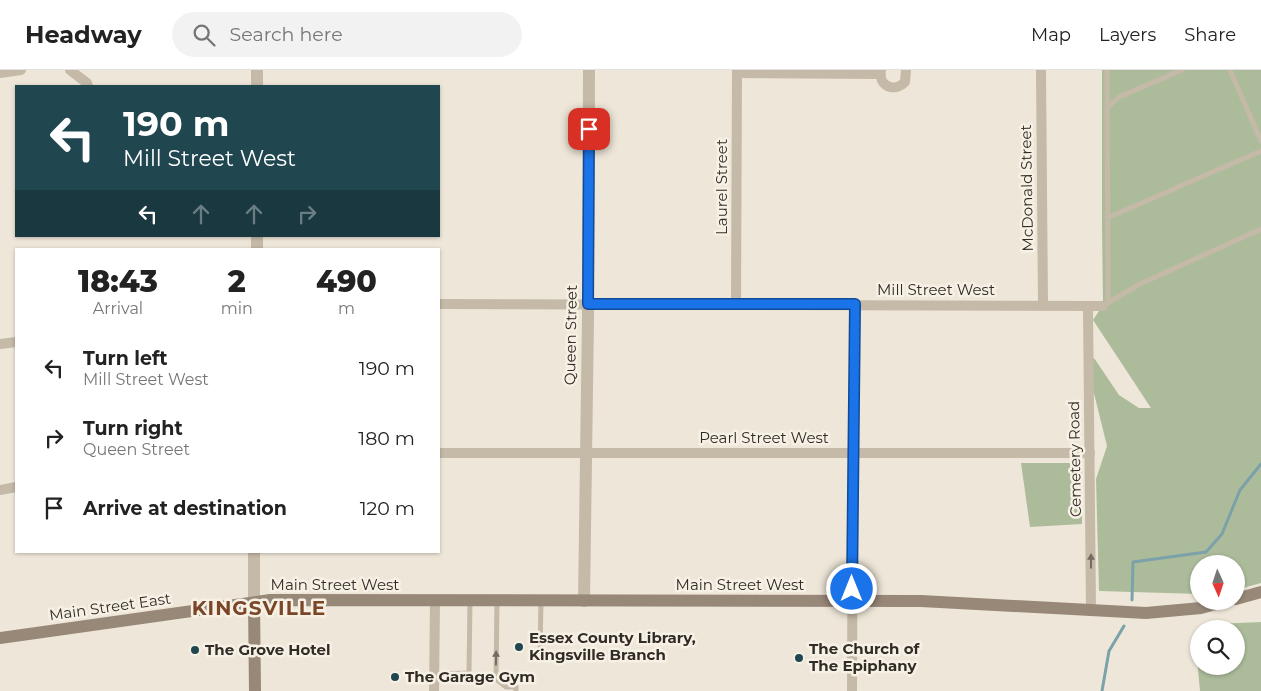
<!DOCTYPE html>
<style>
:root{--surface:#fff;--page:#f2f2f2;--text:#222;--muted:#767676;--line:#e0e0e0}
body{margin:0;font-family:Montserrat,sans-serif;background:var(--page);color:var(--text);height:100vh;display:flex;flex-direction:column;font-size:19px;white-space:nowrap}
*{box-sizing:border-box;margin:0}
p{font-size:16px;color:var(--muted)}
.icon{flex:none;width:28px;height:28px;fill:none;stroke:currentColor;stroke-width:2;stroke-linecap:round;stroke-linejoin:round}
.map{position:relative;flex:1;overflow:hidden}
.panel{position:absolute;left:15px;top:178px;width:425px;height:305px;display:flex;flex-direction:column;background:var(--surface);border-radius:0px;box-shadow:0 1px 4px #0004}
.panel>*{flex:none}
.hud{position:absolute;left:15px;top:15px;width:425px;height:152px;border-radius:0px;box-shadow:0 1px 4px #0004;background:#204650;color:#fff;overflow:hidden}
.needle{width:32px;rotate:177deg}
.fabs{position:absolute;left:1190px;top:485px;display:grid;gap:10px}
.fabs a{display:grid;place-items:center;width:55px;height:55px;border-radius:50%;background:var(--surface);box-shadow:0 1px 4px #0004;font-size:25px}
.pin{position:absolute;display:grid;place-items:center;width:42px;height:42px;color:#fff;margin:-21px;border-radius:10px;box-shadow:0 2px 8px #0006}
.me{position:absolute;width:55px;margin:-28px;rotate:0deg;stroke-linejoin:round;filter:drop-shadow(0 0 4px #0008)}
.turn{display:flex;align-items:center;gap:18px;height:105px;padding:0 25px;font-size:22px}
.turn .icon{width:65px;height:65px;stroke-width:2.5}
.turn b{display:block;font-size:35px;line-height:42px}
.lanes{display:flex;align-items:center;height:48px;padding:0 25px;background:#0003;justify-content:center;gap:25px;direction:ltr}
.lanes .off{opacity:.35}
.eta{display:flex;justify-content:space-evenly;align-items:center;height:85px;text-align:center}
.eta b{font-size:30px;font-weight:800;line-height:35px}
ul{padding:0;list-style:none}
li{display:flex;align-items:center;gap:15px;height:70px;padding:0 25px}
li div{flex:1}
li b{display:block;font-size:19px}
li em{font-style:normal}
header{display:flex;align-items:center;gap:30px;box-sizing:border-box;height:70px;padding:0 25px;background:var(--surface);border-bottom:1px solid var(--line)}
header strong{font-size:24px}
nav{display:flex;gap:28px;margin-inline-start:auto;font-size:18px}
.search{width:350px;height:45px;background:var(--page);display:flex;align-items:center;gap:12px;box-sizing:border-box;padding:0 18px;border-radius:28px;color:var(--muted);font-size:19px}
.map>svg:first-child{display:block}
.green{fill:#acbc9b}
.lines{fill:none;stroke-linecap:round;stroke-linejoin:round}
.stream{stroke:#7ba1a9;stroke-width:3}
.service{stroke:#c5b9a7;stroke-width:5}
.minor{stroke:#c5b9a7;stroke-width:10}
.tertiary{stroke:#c5b9a7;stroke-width:12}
.secondary{stroke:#988878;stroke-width:12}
.oneway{fill:#746b61}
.route-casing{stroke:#114b97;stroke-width:12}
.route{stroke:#1a73e8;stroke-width:9}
.poi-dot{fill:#204650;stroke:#f7f1e5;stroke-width:2}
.labels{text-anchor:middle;stroke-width:5;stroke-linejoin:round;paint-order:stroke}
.street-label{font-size:15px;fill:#322c27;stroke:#f7f1e5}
.poi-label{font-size:15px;font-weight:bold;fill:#322c27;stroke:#f7f1e5;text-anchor:start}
.district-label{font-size:20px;font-weight:bold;letter-spacing:1px;fill:#7a4627;stroke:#f7f1e5}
</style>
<header>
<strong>Headway</strong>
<div class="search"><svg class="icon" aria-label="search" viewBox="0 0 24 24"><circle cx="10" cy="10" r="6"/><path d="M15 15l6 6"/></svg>Search here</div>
<nav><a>Map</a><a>Layers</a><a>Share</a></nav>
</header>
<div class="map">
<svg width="1261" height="621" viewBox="0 0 1261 621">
<rect width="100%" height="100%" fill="#eee7d9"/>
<g class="green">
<polygon points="1102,0 1261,0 1261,513 1236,520 1236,494 1199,494 1199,524 1099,521 1096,409 1107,376 1087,295 1094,288 1119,325 1139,338 1151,338 1093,250 1103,235 1102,153"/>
<polygon points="1021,393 1073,393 1078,394 1082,399 1082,454 1030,457"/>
<polygon points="1261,552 1261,621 1200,621 1197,589 1199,585 1199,596 1236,596 1236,559 1214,559 1216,554"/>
</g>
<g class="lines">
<g class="stream">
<polyline points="1132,530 1133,492 1206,482 1222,464 1240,420 1261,394"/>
<polyline points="1102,621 1109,581 1124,556"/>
</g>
<g class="service">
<polyline points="1107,0 1108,233"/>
<polyline points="1230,0 1261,71"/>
<polyline points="1107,38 1119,27 1182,0"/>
<polyline points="1107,148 1261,81"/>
<polyline points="1106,234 1138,215 1261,159"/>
<polyline points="540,583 541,531"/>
<polyline points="434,604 469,603 470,531"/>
<polyline points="496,609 506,617 516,617 516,621"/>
<polyline points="434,611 496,609 497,532"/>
</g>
<g class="minor">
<polyline points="70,0 87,13 88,16"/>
<path d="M 881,0 C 878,16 894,23 905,12 L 906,0"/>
<polyline points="1041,0 1043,236"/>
<polyline points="0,3 21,0"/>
<polyline points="737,3 880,4"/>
<polyline points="439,234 1103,236"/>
<polyline points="736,235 737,0"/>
<polyline points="1088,237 1091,540"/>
<polyline points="0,274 16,272"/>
<polyline points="439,383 1090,383"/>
<polyline points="0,420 16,417"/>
<polyline points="434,621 435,531"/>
<polyline points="852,621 853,383 855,234"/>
</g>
<g class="tertiary">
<polyline points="257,16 257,0"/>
<polyline points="257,179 257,166"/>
<polyline points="584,531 588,247 589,0"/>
<polyline points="254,533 254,481"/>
</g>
<g class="secondary">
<polyline points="1236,529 1261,522"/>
<polyline points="254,533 255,621"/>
<polyline points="0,568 270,530 921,531 1146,543 1201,538 1226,531"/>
</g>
</g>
<defs><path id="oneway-solid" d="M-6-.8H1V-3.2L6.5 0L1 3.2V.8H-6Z" transform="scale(1.25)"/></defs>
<g class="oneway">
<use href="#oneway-solid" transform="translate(1091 491) rotate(-90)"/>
<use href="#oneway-solid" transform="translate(496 588) rotate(-89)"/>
</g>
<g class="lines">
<g class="route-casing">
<polyline id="route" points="589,59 588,234 855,234 852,519"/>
</g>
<use href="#route" class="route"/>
</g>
<g class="poi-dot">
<circle cx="519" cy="577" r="5"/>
<circle cx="195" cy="580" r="5"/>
<circle cx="799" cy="588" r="5"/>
<circle cx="395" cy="607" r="5"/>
</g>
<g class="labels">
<g class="street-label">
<text transform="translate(722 117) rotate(-90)" y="5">Laurel Street</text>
<text transform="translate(1027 118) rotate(-91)" y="5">McDonald Street</text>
<text x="936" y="225">Mill Street West</text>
<text transform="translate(571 265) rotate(-89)" y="5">Queen Street</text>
<text x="764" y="373">Pearl Street West</text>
<text transform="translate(1075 389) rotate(-91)" y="5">Cemetery Road</text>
<text x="335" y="520">Main Street West</text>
<text x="740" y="520">Main Street West</text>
<text transform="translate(110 537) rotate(-8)" y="5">Main Street East</text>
</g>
<g class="poi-label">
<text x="529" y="573">Essex County Library,<tspan x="529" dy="17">Kingsville Branch</tspan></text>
<text x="809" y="584">The Church of<tspan x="809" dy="17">The Epiphany</tspan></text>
<text x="205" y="585">The Grove Hotel</text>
<text x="405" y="612">The Garage Gym</text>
</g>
<g class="district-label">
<text x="259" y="545">KINGSVILLE</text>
</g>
</g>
</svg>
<div class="fabs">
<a><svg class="needle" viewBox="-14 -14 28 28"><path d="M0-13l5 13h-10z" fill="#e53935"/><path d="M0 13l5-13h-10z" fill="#767676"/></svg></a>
<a><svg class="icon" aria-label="search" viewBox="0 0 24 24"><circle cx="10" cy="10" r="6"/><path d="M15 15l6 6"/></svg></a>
</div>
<div class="pin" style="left:589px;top:59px;background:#d93025"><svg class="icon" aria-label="arrive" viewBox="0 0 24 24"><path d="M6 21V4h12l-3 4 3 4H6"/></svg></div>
<svg class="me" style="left:852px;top:519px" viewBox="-20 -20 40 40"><circle r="17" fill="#1a73e8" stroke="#fff" stroke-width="3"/><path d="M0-11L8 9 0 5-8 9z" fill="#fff"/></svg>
<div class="hud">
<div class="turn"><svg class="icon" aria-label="left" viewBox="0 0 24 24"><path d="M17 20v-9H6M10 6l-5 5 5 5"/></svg><div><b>190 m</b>Mill Street West</div></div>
<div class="lanes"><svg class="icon" aria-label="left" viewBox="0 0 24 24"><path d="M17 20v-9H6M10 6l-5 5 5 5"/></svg><svg class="icon off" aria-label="ahead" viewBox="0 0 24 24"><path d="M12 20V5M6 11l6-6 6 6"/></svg><svg class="icon off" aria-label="ahead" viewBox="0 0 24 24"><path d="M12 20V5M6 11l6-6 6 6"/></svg><svg class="icon off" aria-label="right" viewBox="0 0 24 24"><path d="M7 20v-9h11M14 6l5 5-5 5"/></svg></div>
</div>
<section class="panel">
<div class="eta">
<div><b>18:43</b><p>Arrival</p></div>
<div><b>2</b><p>min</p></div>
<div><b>490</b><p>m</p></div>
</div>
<ul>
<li><svg class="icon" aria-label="left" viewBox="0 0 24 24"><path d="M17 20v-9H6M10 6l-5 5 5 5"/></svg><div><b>Turn left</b><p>Mill Street West</p></div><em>190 m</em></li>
<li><svg class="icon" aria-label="right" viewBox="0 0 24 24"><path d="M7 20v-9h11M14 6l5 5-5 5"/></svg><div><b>Turn right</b><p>Queen Street</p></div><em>180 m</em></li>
<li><svg class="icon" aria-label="arrive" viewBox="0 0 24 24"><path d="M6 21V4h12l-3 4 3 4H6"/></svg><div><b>Arrive at destination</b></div><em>120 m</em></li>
</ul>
</section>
</div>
